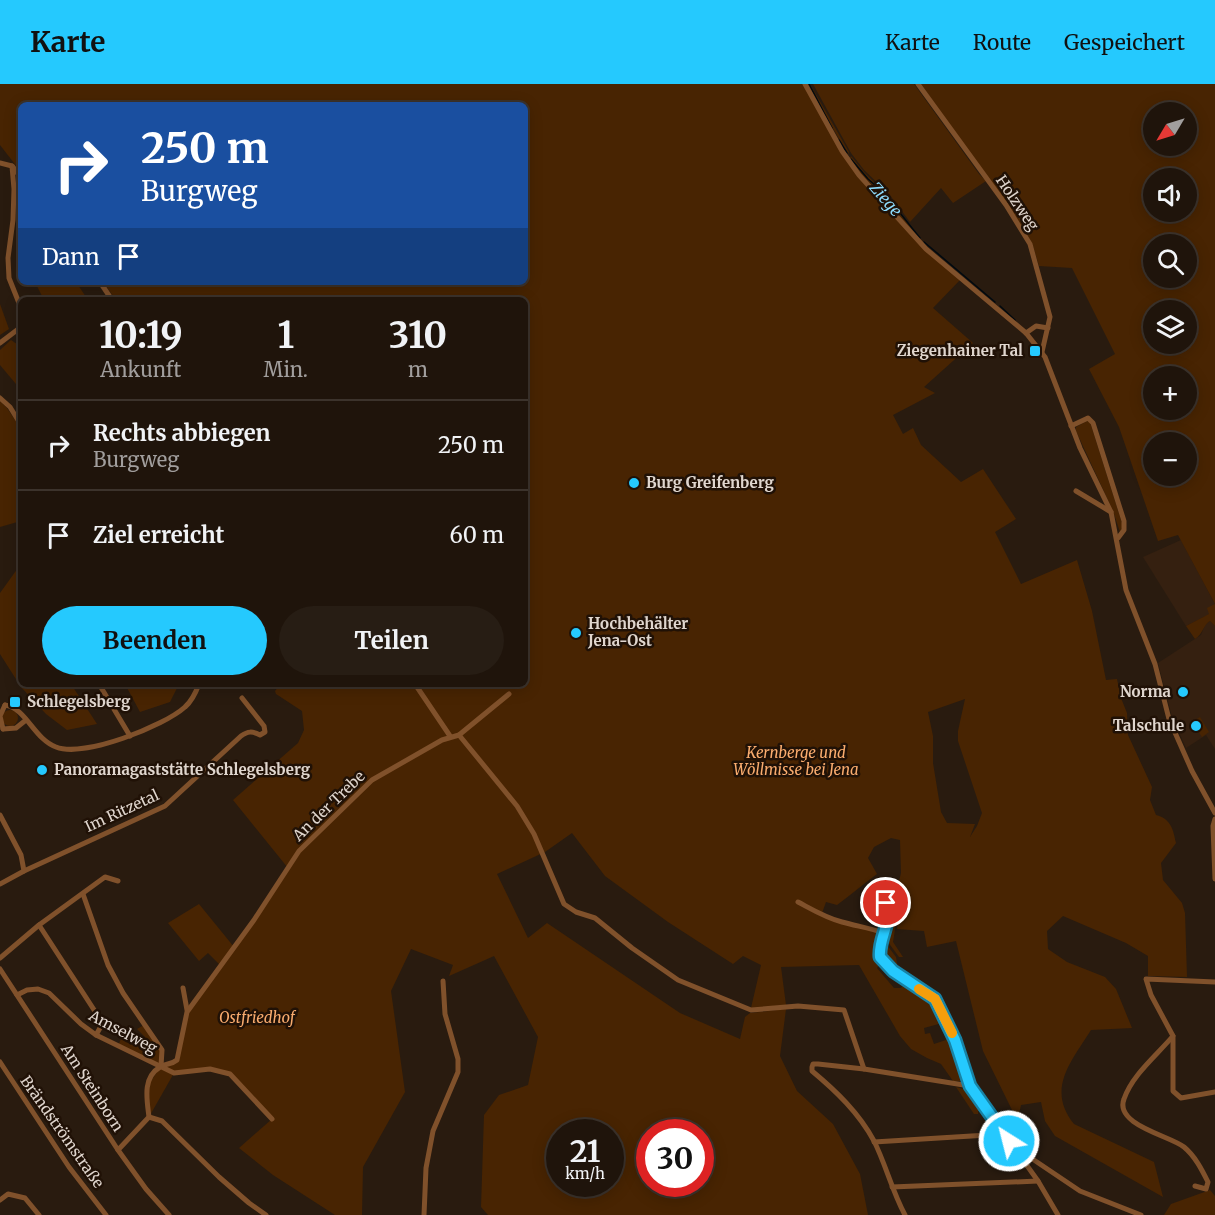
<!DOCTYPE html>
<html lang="de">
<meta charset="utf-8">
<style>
:root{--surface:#1f140b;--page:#271d14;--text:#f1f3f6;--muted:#a19e9d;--line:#3c332c;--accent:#25c9fe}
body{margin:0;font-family:Merriweather,serif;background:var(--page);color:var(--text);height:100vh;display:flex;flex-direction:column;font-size:22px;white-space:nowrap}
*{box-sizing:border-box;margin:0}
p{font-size:20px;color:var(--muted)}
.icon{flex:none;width:33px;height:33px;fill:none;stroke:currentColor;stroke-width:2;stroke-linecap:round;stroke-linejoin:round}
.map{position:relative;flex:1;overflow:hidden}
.drawer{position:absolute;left:18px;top:213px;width:510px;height:390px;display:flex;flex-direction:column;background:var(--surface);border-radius:9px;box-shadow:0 3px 15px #0003,0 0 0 2px var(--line)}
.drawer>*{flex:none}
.guide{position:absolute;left:18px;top:18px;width:510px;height:183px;border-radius:9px;box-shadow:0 3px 15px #0003,0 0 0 2px var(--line);background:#1a4fa0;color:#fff;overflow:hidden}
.needle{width:39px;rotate:232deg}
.controls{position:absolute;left:1143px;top:18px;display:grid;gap:12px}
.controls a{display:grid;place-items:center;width:54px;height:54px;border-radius:50%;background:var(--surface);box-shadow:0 3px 15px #0003,0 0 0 2px var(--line);font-size:30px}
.speed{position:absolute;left:546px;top:1035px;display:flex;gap:12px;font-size:30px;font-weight:700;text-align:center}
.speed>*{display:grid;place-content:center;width:78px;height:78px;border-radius:50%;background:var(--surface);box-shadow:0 3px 15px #0003,0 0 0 2px var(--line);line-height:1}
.speed small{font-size:15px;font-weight:400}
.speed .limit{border:9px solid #d22;background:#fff;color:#111}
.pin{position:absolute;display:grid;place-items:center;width:51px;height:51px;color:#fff;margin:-26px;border:3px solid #fff;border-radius:50%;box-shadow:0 2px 6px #0007}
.me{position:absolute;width:66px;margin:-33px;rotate:324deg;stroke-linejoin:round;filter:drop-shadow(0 0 4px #0008)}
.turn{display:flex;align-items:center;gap:21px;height:126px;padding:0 24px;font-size:27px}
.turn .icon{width:78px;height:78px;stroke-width:2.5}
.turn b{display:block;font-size:42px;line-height:51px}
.then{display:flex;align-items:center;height:57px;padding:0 24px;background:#0003;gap:12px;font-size:22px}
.eta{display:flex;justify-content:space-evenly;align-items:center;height:102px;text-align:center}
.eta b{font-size:36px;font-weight:700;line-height:42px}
.cta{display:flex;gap:12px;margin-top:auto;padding:12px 24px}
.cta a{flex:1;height:69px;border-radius:36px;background:var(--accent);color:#111;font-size:24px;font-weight:700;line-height:69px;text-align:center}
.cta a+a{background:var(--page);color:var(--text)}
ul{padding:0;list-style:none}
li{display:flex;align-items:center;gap:18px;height:90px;padding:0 24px;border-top:2px solid var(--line)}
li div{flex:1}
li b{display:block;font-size:22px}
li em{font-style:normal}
header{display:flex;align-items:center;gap:36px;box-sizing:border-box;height:84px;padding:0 30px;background:var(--accent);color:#111}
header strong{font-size:28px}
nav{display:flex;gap:33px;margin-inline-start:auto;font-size:21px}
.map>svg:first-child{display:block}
.built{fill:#352010}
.green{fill:#482402;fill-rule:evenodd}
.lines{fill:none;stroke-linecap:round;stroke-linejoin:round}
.stream{stroke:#00090f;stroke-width:1.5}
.street{stroke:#80512b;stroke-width:5}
.route-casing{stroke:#1883a5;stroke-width:15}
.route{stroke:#25c9fe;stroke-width:10}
.slow{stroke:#f59e0b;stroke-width:10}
.poi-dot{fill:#25c9fe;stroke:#201106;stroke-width:2}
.labels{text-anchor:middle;stroke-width:5;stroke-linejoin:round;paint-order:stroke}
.street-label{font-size:15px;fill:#e0d6ce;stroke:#201106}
.poi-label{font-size:15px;font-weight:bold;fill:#e0d6ce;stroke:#201106;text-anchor:start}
.park-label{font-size:15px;font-style:italic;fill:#faac6e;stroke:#201106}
.water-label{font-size:16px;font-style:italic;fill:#8eddff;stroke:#201106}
</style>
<header>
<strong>Karte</strong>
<nav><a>Karte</a><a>Route</a><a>Gespeichert</a></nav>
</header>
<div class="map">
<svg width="1215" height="1131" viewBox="0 0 1215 1131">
<rect width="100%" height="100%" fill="#291b0f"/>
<g class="built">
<polygon points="1181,456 1215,520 1210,530 1186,542 1143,473"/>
<polygon points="1210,537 1215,542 1215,665 1206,651 1186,664 1172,633 1158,579 1201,551 1205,540"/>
</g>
<g class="green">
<path d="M 0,0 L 803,0 L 858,92 L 960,196 L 933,224 L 973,259 L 924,303 L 935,309 L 893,331 L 903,350 L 913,344 L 921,361 L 961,398 L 983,385 L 1016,435 L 995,448 L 1021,500 L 1077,476 L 1092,527 L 1106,596 L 1117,595 L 1121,614 L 1127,629 L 1128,651 L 1152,703 L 1150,716 L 1156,731 C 1171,735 1173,745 1176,759 L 1161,779 L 1163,796 L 1182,819 L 1185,829 L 1187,893 L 1148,892 L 1148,872 L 1126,859 L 1063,832 L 1047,847 L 1048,865 L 1067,878 L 1105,893 L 1116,905 L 1132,944 L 1091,946 C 1071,978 1046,1005 1074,1040 L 1154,1078 L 1163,1113 L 1055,1052 L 1045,1037 L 1041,1018 L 1021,1021 L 1019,1030 L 1012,1026 L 983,967 L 956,857 L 927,863 L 924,847 L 897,845 L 898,827 L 893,858 L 903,873 L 899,873 L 885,854 L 889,821 L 885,816 L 898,801 L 901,789 L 900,756 L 891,754 L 874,763 L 868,774 L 877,790 C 863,800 851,811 837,821 L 826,818 L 821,832 L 879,848 L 882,851 L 878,868 L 881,878 L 877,884 L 894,904 L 901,904 L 906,898 L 934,917 L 946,938 L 924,944 L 925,950 L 930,949 L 934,960 L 946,956 L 943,946 L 949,945 L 965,995 L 964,997 L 953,997 L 941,980 L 927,974 L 911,965 L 900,952 L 859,881 L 781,883 L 786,921 L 751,924 L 761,881 L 743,872 L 733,880 L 668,838 L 605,792 L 572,749 L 545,768 L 497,790 L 528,854 L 547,839 L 680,929 L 740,955 L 745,933 L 750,929 L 786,925 L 780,972 L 797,1007 L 833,1040 L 860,1090 L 868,1131 L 488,1131 L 481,1123 L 484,1031 L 499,1011 L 528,1001 L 538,953 L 494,872 L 449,892 L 453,881 L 411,865 L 391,907 L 405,1008 L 363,1083 L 362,1131 L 335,1131 L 273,1091 L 239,1064 L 272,1035 L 230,990 L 210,985 L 174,989 L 149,1033 L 147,1003 L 161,982 L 118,962 L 125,945 L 129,948 L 126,955 L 134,962 L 139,956 L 143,956 L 145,953 L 137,945 L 144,941 L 162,966 L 161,981 L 177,976 L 187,928 L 220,881 L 208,869 L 199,877 L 168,839 L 199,820 L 234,863 L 288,784 L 233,716 L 298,659 L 304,646 L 302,627 L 276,610 L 275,607 L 281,600 L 525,600 L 525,216 L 116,216 L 103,198 L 525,198 L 525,21 L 21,21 L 21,88 L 0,61 ZM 965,615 L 958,647 L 958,657 L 982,729 L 977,742 L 970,753 L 975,740 L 947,739 L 941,728 L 933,679 L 933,652 L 928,628 ZM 560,1048 L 610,1048 L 610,1100 L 560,1100 ZM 650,1048 L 700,1048 L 700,1100 L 650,1100 Z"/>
<polygon points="807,0 810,0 849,68 848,70"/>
<polygon points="813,0 914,0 979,90 986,97 953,119 941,104 910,138 889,110 864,86 851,69"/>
<path d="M 921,0 L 1215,0 L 1215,542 L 1210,537 C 1203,541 1203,550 1195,555 L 1186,542 L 1209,530 L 1207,524 L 1215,520 L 1178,451 L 1158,457 L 1119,343 L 1089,285 L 1115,270 L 1072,184 L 1039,182 L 1032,159 L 1023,144 ZM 1154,28 L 1186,28 L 1186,62 L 1154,62 ZM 1154,94 L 1186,94 L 1186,128 L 1154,128 ZM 1154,160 L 1186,160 L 1186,194 L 1154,194 ZM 1154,226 L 1186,226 L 1186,260 L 1154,260 ZM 1154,292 L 1186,292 L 1186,326 L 1154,326 ZM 1154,358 L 1186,358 L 1186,392 L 1154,392 Z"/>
<polygon points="851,72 865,89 887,111 920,155 895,128 887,114 862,92 850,75"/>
<polygon points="35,198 76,198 88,216 44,216"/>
<polygon points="0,220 9,245 0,251"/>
<polygon points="11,256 21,263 21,306 0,281 0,266"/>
<polygon points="0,317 7,324 21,345 21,437 0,443"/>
<polygon points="1087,337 1090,338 1123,442 1120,448 1113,427 1076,347 1076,343"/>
<polygon points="21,461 21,600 71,600 97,640 67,646 46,630 21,603 0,570 0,509 18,484"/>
<polygon points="125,600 179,600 170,618 140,628"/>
<circle cx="10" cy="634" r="8"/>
<polygon points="1200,633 1209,648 1202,653 1192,638"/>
<path d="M 884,857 L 896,873 L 898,885 L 895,886 C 884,877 881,872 884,857 Z"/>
<polygon points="956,1003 968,1006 983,1027 978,1027 978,1030 974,1030"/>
<polygon points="1210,1106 1215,1112 1215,1131 1164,1131 1171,1120"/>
</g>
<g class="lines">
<g class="stream">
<polyline points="809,0 832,44"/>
<polyline points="839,56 847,69"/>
<polyline points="851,75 868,95 884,109 920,154"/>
<polyline points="924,158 995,218"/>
<polyline points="1000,222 1015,236"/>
</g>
<g class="street">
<polyline points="805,0 842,67 859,91 926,165 1026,249 1045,273 1080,364 1111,428 1126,506 1155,580 1169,635 1192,687 1215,729"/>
<polyline points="918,0 1006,121 1030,160 1050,233 1042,268"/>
<polyline points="0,79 12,82"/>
<polyline points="12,82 14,105 13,136 8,174 9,194 21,224"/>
<polyline points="13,83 21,94"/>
<polyline points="100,198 112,216"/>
<polyline points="1026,249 1036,242 1048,244"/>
<polyline points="0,259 21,243"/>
<polyline points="0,314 10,323 21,341"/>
<polyline points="1071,342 1088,334 1093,339 1124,437 1124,446 1118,454"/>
<polyline points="1076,407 1111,428"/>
<polyline points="99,600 130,652"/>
<polyline points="415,600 450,652"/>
<path d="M 5,621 C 26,624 34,655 56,663 C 84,674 164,642 185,623 C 192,617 196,608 199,600"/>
<polyline points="3,645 16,644 26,636"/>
<polyline points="3,645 0,632 5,621"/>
<polyline points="459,651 517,722 534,750 564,820 576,828 595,834 632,864 678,896 751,926 798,922 844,926 864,985"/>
<polyline points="0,731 21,771 24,787"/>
<polyline points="1215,735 1213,742 1215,795"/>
<path d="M 0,800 L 24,787 L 165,722 L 241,652 C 248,647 252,647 260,651 L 265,648 L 264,642 L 242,614"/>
<polyline points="83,810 108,881 123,909 162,966 161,982"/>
<polyline points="875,815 886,819 889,827 884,849"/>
<path d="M 798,818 C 813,826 826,834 842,838 C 856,842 870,844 884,849 L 880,868 L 883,878 L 893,887 L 935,915 L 955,956 L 970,1002 L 1038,1097 L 1058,1131"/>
<polyline points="39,841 100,935 100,944 96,951"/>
<polyline points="0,874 39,841 105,793 118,797"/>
<polyline points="0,885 118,1066 146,1105 169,1131"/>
<polyline points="1215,898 1146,895 1151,911 1173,952 1173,1007 1181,1014 1215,1008"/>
<polyline points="183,904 187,926"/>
<polyline points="17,911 27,906 38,905 49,909 81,940 96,951 174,989 210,985 230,990 272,1035"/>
<path d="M 1173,952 C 1157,971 1132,991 1124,1015 C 1114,1041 1171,1052 1184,1063 C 1195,1072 1202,1086 1208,1098 L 1206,1105 L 1195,1102"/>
<polyline points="0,978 69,1083 106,1131"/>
<polyline points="149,1033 162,1037 219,1093 249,1119 266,1131"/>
<polyline points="874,1058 1004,1050"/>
<path d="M 118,1066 L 149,1033 C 147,1016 142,994 160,983 C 166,979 171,981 177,976 L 187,928 L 254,836 L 299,767 L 372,696 L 442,656 L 459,651 L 509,610"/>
<polyline points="1019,1072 1028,1072 1080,1107 1141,1131"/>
<polyline points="892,1103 1038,1097"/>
<polyline points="0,1116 8,1110 25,1114 39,1131"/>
<polyline points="424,1131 426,1084 433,1047 458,988 458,975 445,930 443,897"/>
<path d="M 905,1131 C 892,1107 886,1081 874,1057 C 859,1029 836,1007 812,987 L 812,983 L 813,980 L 818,980 L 864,985 L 970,1002"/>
</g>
</g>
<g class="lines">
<g class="route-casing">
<path id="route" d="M 886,819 C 893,838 878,854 880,873 L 893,887 L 935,915 L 955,956 L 970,1002 L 1009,1057"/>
</g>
<use href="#route" class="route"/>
<polyline class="slow" points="919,905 935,915 952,949"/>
</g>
<g class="poi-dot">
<rect x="1029" y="261" width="12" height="12" rx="3"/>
<circle cx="634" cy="399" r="6"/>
<circle cx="576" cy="549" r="6"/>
<circle cx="1183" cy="608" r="6"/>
<rect x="9" y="612" width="12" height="12" rx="3"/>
<circle cx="1196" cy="642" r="6"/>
<circle cx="42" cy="686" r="6"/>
</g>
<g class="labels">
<g class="street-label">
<text transform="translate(1017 119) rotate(56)" y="5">Holzweg</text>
<text transform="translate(329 722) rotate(-44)" y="5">An der Trebe</text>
<text transform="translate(122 727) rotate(-25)" y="5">Im Ritzetal</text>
<text transform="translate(123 948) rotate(28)" y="5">Amselweg</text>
<text transform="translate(92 1004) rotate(57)" y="5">Am Steinborn</text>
<text transform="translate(62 1048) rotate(55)" y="5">Brändströmstraße</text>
</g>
<g class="poi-label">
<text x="1023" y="272" text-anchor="end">Ziegenhainer Tal</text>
<text x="646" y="404">Burg Greifenberg</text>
<text x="588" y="545">Hochbehälter<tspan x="588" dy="17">Jena-Ost</tspan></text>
<text x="1171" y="613" text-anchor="end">Norma</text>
<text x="27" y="623">Schlegelsberg</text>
<text x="1184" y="647" text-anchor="end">Talschule</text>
<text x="54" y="691">Panoramagaststätte Schlegelsberg</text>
</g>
<g class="park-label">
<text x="796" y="674">Kernberge und<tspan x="796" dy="17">Wöllmisse bei Jena</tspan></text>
<text x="257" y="939">Ostfriedhof</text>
</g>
<g class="water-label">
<text transform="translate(886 115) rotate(49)" y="6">Ziege</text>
</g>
</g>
</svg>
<div class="controls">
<a><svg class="needle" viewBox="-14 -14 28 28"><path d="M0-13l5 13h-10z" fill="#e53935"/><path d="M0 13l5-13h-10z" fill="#a19e9d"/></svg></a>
<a><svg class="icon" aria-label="sound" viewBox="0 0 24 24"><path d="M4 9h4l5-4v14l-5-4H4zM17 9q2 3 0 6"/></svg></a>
<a><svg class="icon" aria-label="search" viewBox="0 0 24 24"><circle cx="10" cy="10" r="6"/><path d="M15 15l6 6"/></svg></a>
<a><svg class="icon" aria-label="layers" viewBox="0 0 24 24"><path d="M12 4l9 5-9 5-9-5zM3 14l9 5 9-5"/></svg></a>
<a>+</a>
<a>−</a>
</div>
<div class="speed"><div>21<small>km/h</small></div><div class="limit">30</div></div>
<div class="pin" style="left:886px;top:819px;background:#d93025"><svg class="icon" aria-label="arrive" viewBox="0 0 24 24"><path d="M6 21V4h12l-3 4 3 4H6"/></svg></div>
<svg class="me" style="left:1009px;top:1057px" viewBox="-20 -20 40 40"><circle r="17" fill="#25c9fe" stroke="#fff" stroke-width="3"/><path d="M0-11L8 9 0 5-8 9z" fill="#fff"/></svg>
<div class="guide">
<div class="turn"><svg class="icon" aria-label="right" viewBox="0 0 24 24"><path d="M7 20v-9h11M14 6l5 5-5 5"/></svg><div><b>250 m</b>Burgweg</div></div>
<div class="then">Dann<svg class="icon" aria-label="arrive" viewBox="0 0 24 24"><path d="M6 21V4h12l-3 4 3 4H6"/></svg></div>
</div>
<section class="drawer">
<div class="eta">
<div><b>10:19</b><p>Ankunft</p></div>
<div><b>1</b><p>Min.</p></div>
<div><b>310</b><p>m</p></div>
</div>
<ul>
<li><svg class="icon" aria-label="right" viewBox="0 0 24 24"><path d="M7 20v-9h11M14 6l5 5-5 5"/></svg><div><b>Rechts abbiegen</b><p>Burgweg</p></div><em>250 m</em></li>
<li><svg class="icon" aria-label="arrive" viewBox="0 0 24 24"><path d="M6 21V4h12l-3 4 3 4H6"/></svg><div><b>Ziel erreicht</b></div><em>60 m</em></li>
</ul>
<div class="cta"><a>Beenden</a><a>Teilen</a></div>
</section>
</div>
